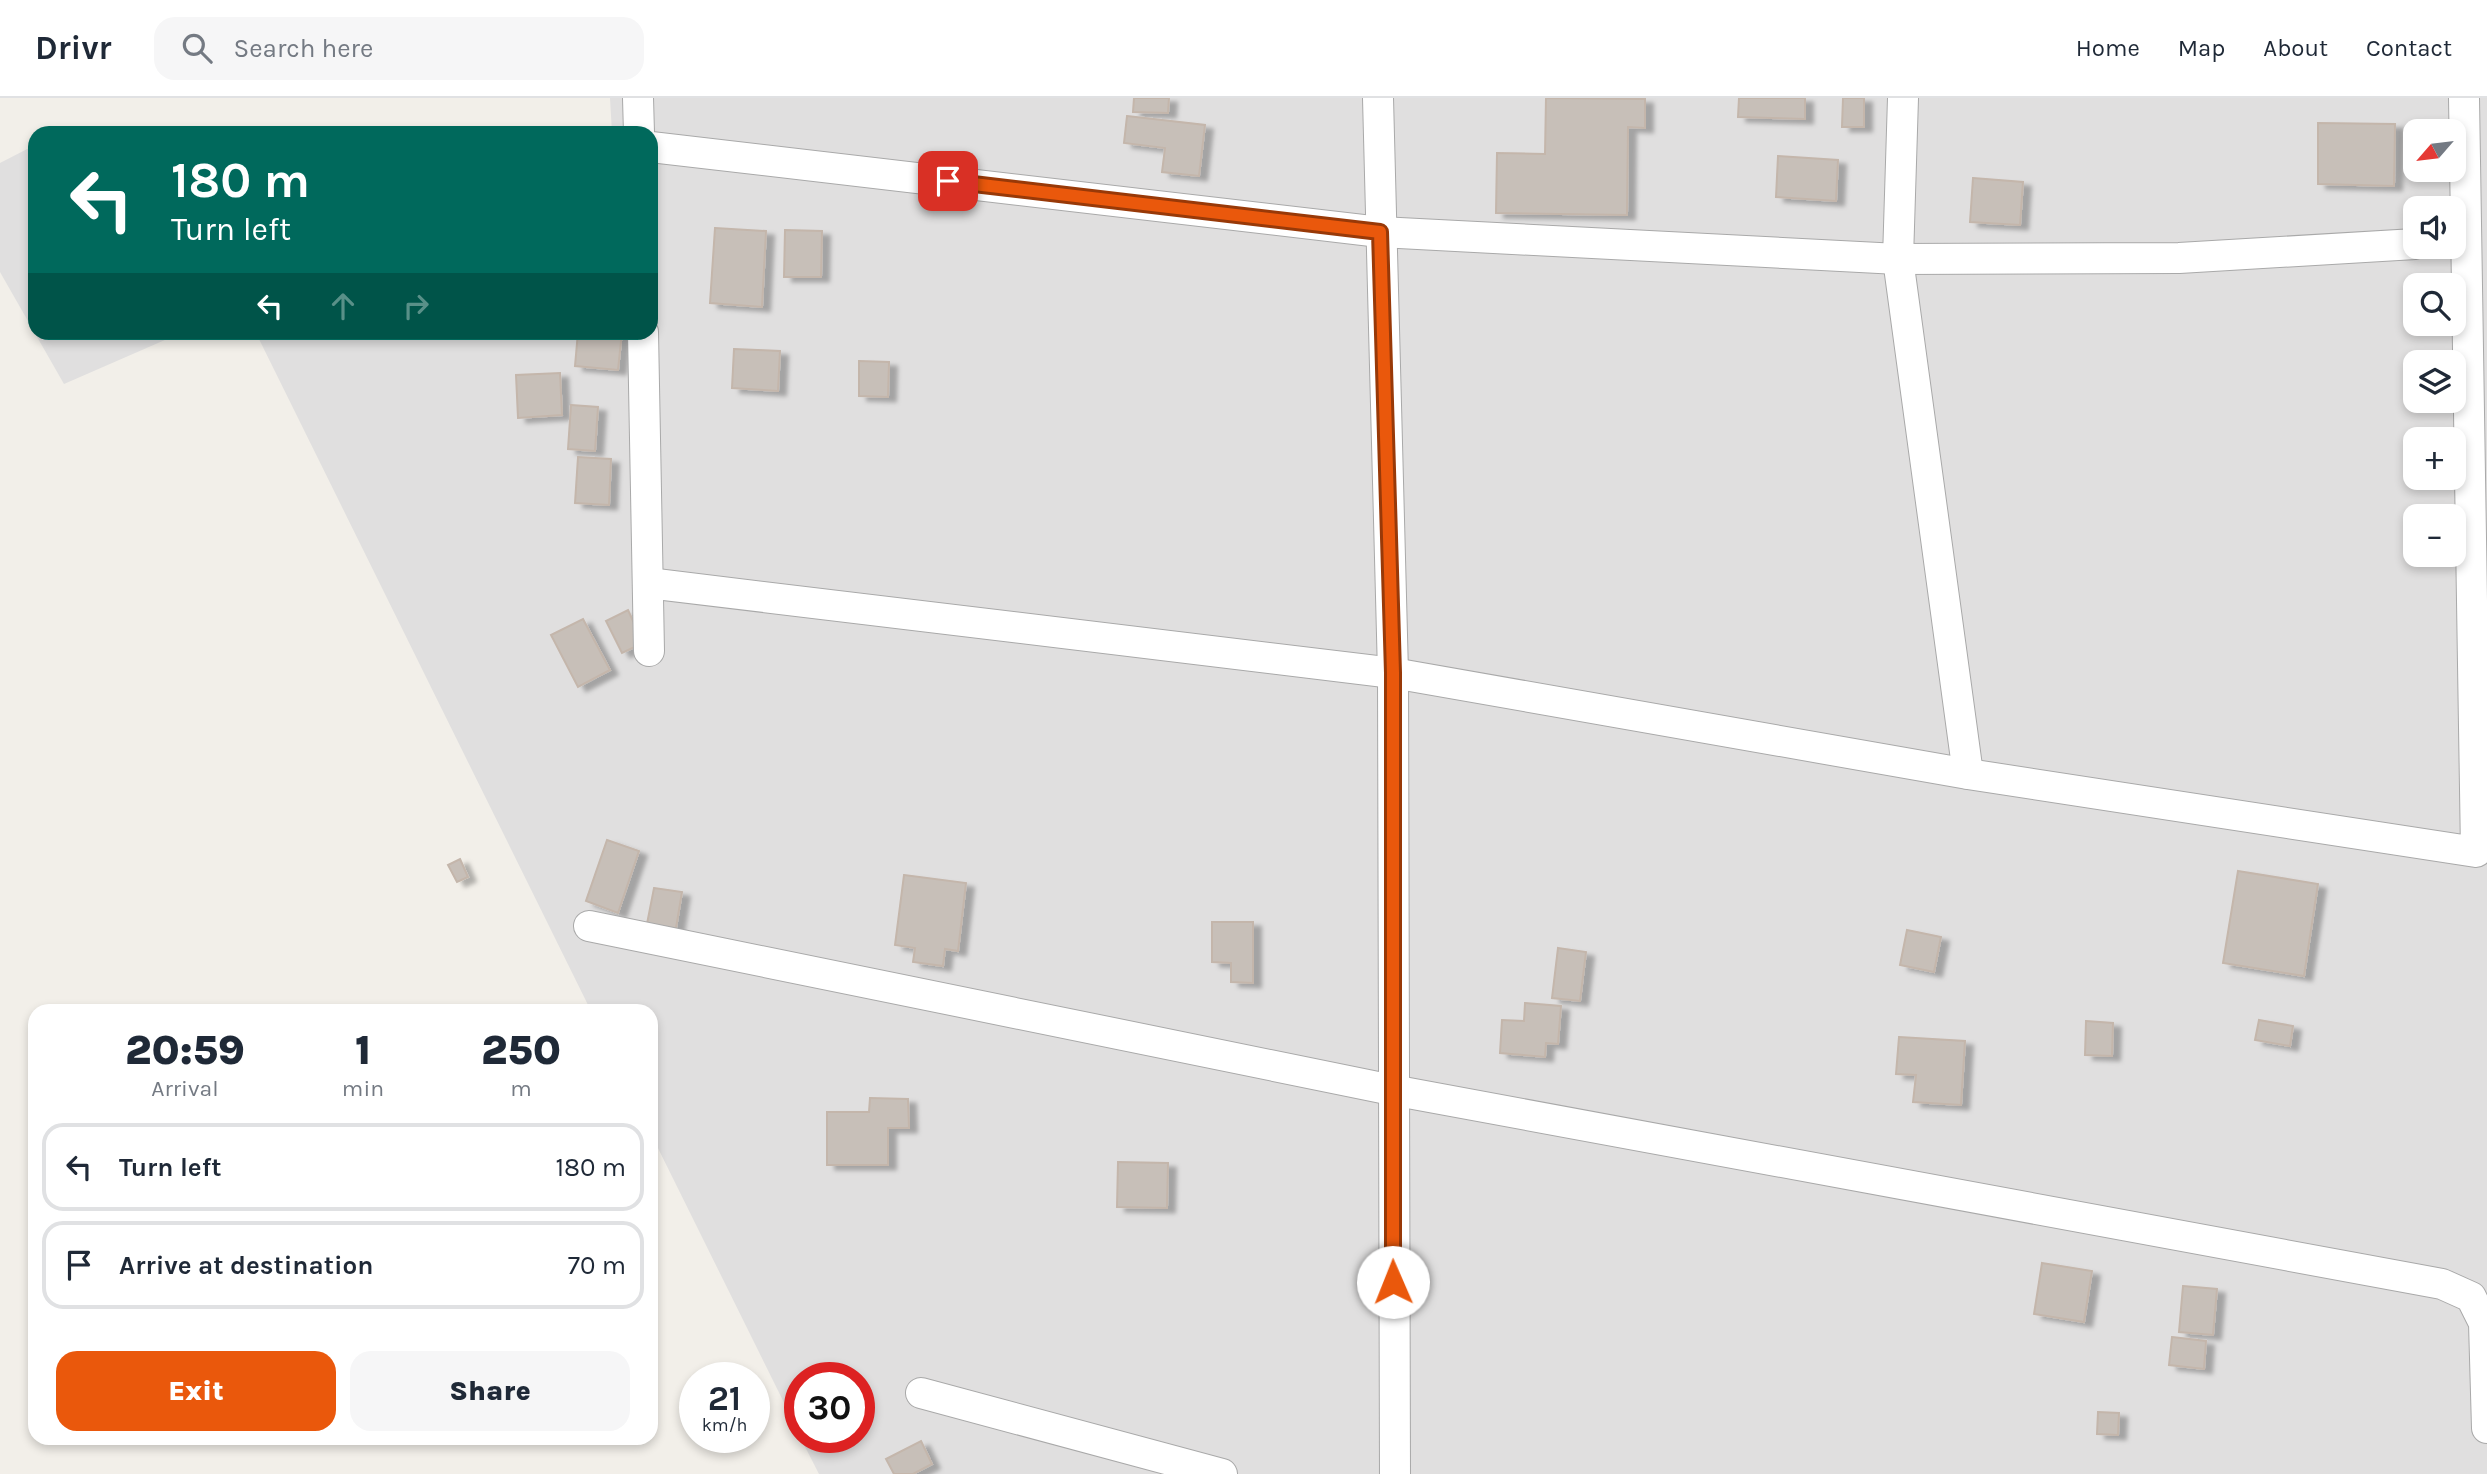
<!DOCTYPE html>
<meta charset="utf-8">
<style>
:root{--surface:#fff;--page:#f6f6f7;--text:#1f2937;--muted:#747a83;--line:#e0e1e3;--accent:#ea580c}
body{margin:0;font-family:Karla,sans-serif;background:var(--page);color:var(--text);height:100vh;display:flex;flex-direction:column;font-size:26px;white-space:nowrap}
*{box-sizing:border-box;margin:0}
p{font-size:23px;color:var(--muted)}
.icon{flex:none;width:38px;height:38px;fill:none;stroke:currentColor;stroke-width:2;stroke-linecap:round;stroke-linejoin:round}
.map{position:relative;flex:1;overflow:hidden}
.sheet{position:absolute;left:28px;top:906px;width:630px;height:441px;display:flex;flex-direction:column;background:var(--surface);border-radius:21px;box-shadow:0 4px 10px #0003}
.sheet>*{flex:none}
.hud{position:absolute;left:28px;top:28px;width:630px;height:214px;border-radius:21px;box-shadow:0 4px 10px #0003;background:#00695c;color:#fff;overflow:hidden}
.needle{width:46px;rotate:242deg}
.fabs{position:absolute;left:2403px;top:21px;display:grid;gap:14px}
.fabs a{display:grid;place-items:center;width:63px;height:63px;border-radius:14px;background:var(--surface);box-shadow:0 4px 10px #0003;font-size:35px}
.speed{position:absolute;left:679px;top:1264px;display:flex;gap:14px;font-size:35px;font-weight:700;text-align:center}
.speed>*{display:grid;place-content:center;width:91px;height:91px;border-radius:50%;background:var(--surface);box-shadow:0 4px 10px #0003;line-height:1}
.speed small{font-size:18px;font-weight:400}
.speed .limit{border:10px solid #d22;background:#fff;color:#111}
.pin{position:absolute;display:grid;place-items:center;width:60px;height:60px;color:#fff;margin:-30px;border-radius:14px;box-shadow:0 4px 10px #0006}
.me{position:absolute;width:77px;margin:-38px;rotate:359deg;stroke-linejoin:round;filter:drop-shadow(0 0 5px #0008)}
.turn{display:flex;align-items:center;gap:24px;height:147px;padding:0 28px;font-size:32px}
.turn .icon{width:91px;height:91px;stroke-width:2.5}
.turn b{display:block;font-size:49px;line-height:60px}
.lanes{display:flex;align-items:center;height:66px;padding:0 28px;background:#0003;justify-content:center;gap:35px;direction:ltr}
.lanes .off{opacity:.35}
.eta{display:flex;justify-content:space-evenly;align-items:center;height:119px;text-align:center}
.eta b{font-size:42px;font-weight:800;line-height:49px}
.action{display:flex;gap:14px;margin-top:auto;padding:14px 28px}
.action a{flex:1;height:80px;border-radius:21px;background:var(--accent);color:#fff;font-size:28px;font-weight:800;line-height:80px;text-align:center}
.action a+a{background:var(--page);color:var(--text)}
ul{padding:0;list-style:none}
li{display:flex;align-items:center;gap:21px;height:88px;margin:0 14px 10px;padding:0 14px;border:4px solid var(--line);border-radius:21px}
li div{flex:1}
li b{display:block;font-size:26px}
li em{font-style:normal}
header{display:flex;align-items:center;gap:42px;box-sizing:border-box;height:98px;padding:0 35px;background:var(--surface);border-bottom:2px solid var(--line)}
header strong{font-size:33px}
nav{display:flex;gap:38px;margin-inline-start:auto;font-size:24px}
.search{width:490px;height:63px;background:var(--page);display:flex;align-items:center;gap:18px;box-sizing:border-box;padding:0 24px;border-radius:21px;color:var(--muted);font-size:26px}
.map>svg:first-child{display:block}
.residential{fill:#e0dfdf;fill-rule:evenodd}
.building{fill:#c7bfb8;stroke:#c4b6ab;stroke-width:2;filter:url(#shadow)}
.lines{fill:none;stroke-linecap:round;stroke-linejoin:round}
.minor-casing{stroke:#a9a9a9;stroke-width:32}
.minor{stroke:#fff;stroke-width:30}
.route-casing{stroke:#983908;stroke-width:18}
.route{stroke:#ea580c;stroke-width:12}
</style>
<header>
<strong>Drivr</strong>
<div class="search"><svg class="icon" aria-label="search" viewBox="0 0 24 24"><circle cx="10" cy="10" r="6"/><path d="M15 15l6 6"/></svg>Search here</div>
<nav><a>Home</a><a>Map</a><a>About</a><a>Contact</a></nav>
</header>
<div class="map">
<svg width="2487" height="1376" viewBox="0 0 2487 1376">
<defs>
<filter id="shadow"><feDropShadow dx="8" dy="4.5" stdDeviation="2" flood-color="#0004"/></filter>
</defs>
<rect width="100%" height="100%" fill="#f2efe9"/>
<g class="residential">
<path d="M 610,0 L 2487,0 L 2487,1376 L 819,1376 L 800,1339 L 859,1339 L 859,1279 L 800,1279 L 800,1337 L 651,1036 L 651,914 L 591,913 L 256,235 L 651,234 L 651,35 L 612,35 ZM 2415,33 L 2454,33 L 2454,72 L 2415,72 ZM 2415,110 L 2454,110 L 2454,149 L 2415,149 ZM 2415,187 L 2454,187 L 2454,226 L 2415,226 ZM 2415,264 L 2454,264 L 2454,303 L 2415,303 ZM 2415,341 L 2454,341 L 2454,380 L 2415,380 ZM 2415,418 L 2454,418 L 2454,457 L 2415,457 Z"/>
<polygon points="35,47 35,234 181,235 64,286 0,174 0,65"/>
</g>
<g class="building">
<polygon points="1134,0 1169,0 1168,15 1133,14"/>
<polygon points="1546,0 1645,1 1645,30 1628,29 1627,117 1496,115 1497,55 1545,56"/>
<polygon points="1739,0 1805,0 1805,21 1738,19"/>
<polygon points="1843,0 1864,0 1864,29 1842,29"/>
<polygon points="1127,18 1205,27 1199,78 1162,74 1165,50 1124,45"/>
<polygon points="2318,25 2395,26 2394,88 2318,86"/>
<polygon points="1778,58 1838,62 1836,103 1776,99"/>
<polygon points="1973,80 2023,84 2020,127 1970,124"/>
<polygon points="715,130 766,133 762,209 710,205"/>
<polygon points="785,132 822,133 821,179 784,179"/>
<polygon points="578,234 622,234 618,272 575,268"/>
<polygon points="734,251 780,253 778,293 732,290"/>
<polygon points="859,263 889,264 888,299 859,298"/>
<polygon points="560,275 562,317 518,320 516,277"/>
<polygon points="571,307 598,309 595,353 568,351"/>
<polygon points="578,359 611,361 609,407 575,405"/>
<polygon points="628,512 643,545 622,555 606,523"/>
<polygon points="583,521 610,572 578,589 551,537"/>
<polygon points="607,742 639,753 618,815 586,803"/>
<polygon points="460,761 468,779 457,784 448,767"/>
<polygon points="2238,773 2318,786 2304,878 2223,865"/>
<polygon points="904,777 966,785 958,853 945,851 943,868 913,864 915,850 895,847"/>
<polygon points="654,790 682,794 675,836 646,831"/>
<polygon points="1212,824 1253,824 1253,885 1231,884 1231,865 1212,864"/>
<polygon points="1907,832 1941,839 1934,874 1900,867"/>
<polygon points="1558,850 1586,854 1580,903 1552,900"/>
<polygon points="1525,905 1561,908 1558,946 1546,945 1545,959 1500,955 1502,922 1524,923"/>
<polygon points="2259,922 2293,928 2290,948 2255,942"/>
<polygon points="2086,923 2113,925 2112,958 2085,957"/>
<polygon points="1899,939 1965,943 1961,1007 1913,1004 1916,977 1896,976"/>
<polygon points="870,1000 908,1001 909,1030 888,1030 888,1067 827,1067 827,1014 869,1014"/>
<polygon points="1118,1064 1168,1065 1167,1110 1117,1109"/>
<polygon points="2042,1165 2092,1173 2084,1224 2034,1216"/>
<polygon points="2183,1188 2217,1191 2213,1237 2179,1234"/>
<polygon points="2172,1239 2206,1243 2204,1271 2169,1267"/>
<polygon points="2098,1314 2119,1315 2118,1337 2097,1336"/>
<polygon points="921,1343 932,1366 913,1376 894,1376 886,1361"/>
</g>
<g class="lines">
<g class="minor-casing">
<g id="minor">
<polyline points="638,0 639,35"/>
<polyline points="1378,0 1393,575 1395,1376"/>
<polyline points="1903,0 1898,161 1968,676"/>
<polyline points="651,49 1380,134 1898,161 2179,160 2415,146"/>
<polyline points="643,234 649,553"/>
<polyline points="648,485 1393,575 1968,676 2476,754 2464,0"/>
<polyline points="589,828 1392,992 2442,1186 2471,1199 2484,1225 2487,1330"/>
<polyline points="921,1295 1222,1376"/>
</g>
</g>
<use href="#minor" class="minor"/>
</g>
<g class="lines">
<g class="route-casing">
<polyline id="route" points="948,83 1380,134 1393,575 1393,1184"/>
</g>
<use href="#route" class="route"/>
</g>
</svg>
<div class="fabs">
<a><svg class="needle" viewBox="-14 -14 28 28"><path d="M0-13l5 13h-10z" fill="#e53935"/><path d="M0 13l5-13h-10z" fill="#747a83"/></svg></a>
<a><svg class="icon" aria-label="sound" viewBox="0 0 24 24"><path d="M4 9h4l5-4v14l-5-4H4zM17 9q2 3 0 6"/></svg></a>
<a><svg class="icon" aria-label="search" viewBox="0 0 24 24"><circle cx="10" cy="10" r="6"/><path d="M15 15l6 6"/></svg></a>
<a><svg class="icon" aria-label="layers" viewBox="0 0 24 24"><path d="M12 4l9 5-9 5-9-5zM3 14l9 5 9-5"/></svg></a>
<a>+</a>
<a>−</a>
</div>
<div class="speed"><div>21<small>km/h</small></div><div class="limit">30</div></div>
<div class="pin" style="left:948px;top:83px;background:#d93025"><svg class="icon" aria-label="arrive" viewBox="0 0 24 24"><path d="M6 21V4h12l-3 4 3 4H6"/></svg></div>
<svg class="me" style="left:1393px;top:1184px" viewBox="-20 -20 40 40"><circle r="19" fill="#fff"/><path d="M0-13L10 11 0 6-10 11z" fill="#ea580c"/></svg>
<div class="hud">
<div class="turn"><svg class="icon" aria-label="left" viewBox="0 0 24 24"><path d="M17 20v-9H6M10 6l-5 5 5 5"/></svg><div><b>180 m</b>Turn left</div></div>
<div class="lanes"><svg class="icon" aria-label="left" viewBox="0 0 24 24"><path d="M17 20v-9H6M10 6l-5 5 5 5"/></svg><svg class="icon off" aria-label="ahead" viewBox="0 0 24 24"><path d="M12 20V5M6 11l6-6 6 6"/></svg><svg class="icon off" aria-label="right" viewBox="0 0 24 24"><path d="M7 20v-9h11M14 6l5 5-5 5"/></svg></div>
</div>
<section class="sheet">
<div class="eta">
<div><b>20:59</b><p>Arrival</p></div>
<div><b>1</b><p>min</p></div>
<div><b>250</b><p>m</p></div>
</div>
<ul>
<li><svg class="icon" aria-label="left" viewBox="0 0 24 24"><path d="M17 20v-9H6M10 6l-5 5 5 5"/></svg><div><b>Turn left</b></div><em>180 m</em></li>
<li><svg class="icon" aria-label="arrive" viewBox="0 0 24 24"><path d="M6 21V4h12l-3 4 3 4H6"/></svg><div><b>Arrive at destination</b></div><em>70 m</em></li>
</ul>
<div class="action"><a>Exit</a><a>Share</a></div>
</section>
</div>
